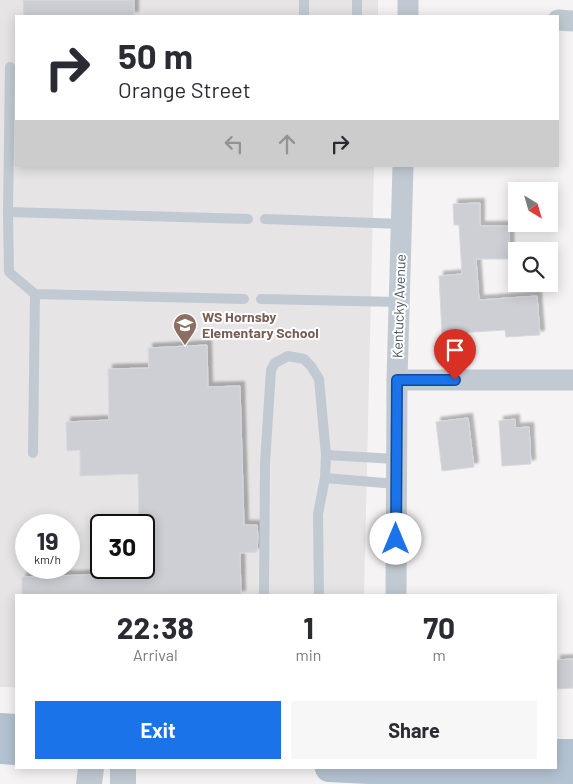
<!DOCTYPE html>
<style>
:root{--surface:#fff;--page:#f7f7f7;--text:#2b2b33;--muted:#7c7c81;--accent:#1a73e8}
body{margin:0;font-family:Barlow,sans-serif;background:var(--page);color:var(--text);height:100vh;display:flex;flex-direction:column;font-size:19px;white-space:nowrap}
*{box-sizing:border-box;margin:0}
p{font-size:16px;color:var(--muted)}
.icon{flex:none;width:28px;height:28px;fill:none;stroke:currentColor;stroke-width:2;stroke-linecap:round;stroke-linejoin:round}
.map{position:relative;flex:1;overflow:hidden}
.panel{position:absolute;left:15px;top:594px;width:542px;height:175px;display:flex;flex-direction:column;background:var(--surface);border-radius:0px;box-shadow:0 2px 12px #0003}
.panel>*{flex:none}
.top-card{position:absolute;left:15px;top:15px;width:544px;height:152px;border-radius:0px;box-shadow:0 2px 12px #0003;background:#fff;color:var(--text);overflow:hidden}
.needle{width:32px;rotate:143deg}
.tools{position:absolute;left:508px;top:182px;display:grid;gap:10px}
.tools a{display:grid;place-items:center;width:50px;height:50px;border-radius:0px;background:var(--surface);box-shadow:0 2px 12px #0003;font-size:25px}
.speed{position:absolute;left:15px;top:514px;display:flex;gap:10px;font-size:25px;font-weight:700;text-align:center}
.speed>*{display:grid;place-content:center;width:65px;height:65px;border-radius:50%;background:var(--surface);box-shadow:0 2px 12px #0003;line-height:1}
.speed small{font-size:12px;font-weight:400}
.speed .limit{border:2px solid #111;border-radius:8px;background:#fff;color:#111}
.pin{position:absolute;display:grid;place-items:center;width:42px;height:42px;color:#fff;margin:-51px -21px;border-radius:50% 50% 50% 0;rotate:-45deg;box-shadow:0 0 5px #0007}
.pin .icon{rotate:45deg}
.me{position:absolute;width:55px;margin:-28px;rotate:0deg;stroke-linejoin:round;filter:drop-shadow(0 0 4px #0008)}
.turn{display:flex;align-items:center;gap:18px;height:105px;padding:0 20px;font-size:22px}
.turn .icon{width:65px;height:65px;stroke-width:2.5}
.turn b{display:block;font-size:35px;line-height:42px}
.lanes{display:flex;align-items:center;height:48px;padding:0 20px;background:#0003;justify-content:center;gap:25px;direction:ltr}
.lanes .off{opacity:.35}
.eta{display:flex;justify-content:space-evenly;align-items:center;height:85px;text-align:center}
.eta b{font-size:30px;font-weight:700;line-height:35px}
.cta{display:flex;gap:10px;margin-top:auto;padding:10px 20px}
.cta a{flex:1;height:58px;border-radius:0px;background:var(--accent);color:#fff;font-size:20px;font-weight:700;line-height:58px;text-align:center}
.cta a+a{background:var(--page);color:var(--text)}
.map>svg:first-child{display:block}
.education{fill:#e6e4e5;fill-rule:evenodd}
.building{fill:#cdcfd5;stroke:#d7d9de;filter:url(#shadow)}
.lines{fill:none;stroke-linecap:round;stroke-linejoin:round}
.service{stroke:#c1cad2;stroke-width:10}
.minor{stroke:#c1cad2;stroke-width:21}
.tertiary{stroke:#c1cad2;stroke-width:26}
.primary{stroke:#b3c2d1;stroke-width:28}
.route-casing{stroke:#114b97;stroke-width:12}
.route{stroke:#1a73e8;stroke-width:9}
.labels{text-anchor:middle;stroke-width:4;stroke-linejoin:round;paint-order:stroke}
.street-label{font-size:14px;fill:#4a5661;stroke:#fff}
.education-label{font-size:14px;font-weight:bold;fill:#785e54;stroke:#fff;text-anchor:start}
</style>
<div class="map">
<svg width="573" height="784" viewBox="0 0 573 784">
<defs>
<filter id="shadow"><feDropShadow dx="4.5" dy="-4.5" stdDeviation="1" flood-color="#0004"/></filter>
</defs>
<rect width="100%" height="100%" fill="#f5f3f3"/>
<path class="education" d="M 0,0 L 378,0 L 378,16 L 16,16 L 16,166 L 374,166 L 364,595 L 16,595 L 16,687 L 0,687 ZM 26,525 L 69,525 L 69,568 L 26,568 ZM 101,525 L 144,525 L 144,568 L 101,568 Z"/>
<g class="building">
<polygon points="23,0 134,0 134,16 24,16"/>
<polygon points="480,203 480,226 509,226 510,259 476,259 479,300 537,296 540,335 506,337 505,330 442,334 439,276 462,274 459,225 454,225 453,204"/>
<polygon points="207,345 208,387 240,386 244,525 257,525 258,536 257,552 240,553 241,595 22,595 22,577 141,573 141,568 144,568 144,525 139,525 138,474 80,476 80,450 67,451 66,422 109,420 108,369 149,368 148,348"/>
<polygon points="468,418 474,467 442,471 436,422"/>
<polygon points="515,419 515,428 529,427 531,464 502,466 499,421"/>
<polygon points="573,659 573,688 556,689 556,660"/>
</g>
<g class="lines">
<g class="service">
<polyline points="304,16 304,0"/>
<polyline points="357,16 357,0"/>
<polyline points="10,67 8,212 9,272 35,294 244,299"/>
<polyline points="8,212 248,219"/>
<polyline points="265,219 402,224"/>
<polyline points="261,299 399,302"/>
<polyline points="33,453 35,294"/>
<polyline points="326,455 396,459"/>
<polyline points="325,478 396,484"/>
<polyline points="264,595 265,463 271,370 275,363 288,356 304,359 311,366 319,379 326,455 325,478 318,514 319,595"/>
</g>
<g class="minor">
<polyline points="408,16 408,0"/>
<polyline points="558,20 573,21"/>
<polyline points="397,380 573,380"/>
<polyline points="396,595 397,380 403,166"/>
</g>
<g class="tertiary">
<polyline points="89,784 91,768"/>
<polyline points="123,784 123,768"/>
</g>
<g class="primary">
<polyline points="0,727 16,728"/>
<polyline points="0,750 16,751"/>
<polyline points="556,753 573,753"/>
<polyline points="329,768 573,780"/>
</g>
</g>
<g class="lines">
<g class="route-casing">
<polyline id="route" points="396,539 397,380 455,380"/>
</g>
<use href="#route" class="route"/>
</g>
<defs>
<g id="school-pin" transform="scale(1.25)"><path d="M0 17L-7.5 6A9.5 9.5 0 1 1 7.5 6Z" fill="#8d6e63" stroke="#fff"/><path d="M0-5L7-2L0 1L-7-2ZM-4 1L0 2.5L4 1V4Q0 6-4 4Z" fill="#fff"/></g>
</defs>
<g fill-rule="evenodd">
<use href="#school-pin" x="185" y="325"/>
</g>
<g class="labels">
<g class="street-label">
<text transform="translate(399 306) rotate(-88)" y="5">Kentucky Avenue</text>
</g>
<g class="education-label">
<text x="202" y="322">WS Hornsby<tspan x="202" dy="16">Elementary School</tspan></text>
</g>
</g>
</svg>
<div class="tools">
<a><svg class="needle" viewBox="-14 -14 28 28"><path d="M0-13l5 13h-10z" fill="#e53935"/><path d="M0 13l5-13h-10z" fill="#7c7c81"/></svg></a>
<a><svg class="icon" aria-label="search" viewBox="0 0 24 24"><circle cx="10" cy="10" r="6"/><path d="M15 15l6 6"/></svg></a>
</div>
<div class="speed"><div>19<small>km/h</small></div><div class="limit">30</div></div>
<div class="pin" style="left:455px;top:380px;background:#d93025"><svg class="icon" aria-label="arrive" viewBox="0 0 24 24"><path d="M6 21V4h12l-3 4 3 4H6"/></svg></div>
<svg class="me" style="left:396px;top:539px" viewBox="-20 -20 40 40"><circle r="19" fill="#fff"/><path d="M0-13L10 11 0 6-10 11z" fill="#1a73e8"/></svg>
<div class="top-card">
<div class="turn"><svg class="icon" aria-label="right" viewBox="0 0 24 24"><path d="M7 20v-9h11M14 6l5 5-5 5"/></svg><div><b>50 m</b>Orange Street</div></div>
<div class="lanes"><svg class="icon off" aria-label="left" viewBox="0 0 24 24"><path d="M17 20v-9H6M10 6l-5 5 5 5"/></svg><svg class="icon off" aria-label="ahead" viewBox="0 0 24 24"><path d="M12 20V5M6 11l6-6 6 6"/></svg><svg class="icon" aria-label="right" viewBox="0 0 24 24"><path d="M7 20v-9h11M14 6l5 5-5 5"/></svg></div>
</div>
<section class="panel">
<div class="eta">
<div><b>22:38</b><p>Arrival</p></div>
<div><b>1</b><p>min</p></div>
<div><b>70</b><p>m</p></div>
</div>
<div class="cta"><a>Exit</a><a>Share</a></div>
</section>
</div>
